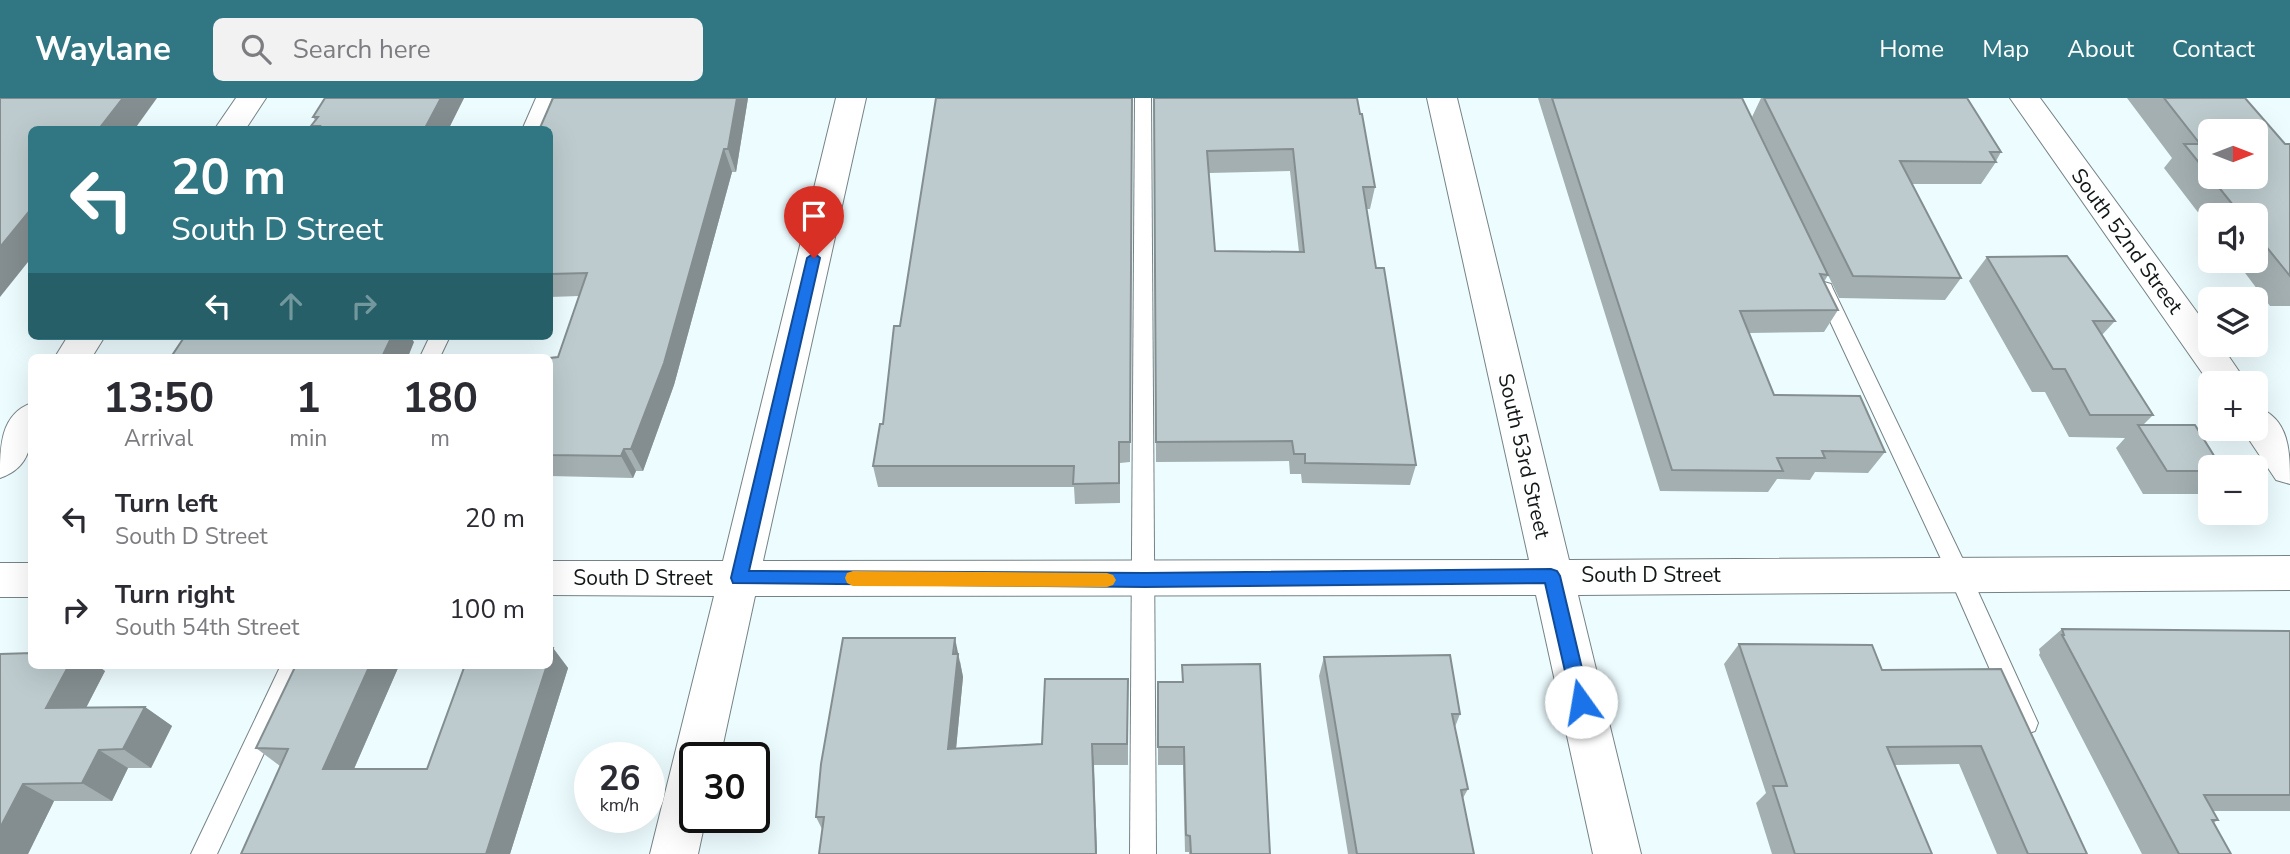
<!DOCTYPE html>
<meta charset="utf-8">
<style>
:root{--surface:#fff;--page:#f2f2f3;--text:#2b2b33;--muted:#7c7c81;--accent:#307783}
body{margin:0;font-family:"Nunito Sans",sans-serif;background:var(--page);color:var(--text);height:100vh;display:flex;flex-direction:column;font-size:26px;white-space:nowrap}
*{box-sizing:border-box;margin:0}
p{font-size:23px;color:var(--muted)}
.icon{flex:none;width:38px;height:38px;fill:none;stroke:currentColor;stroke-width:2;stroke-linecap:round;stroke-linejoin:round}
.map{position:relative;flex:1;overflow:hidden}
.panel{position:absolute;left:28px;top:256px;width:525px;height:315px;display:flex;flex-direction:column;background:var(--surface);border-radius:10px;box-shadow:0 7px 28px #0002}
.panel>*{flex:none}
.guide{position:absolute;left:28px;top:28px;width:525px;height:214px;border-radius:10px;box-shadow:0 7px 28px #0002;background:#307783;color:#fff;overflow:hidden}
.needle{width:46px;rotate:90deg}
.fabs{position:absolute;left:2198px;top:21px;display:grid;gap:14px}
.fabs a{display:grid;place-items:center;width:70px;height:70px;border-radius:10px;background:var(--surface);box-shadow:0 7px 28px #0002;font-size:35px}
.speed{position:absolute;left:574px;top:644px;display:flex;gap:14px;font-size:35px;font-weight:700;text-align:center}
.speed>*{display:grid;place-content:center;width:91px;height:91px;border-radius:50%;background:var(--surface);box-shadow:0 7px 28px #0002;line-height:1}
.speed small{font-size:18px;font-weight:400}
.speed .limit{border:4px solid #111;border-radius:10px;background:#fff;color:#111}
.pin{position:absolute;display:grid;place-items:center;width:60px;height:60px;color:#fff;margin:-72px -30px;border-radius:50% 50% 50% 0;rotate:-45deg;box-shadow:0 0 7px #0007}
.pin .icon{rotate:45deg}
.me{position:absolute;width:77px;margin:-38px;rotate:347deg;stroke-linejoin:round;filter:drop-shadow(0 0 5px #0008)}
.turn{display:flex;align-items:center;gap:24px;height:147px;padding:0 28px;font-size:32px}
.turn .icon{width:91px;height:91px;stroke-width:2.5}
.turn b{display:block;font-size:49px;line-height:60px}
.lanes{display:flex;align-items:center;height:66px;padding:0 28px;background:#0003;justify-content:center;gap:35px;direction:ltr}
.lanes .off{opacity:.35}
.eta{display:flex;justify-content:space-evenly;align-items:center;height:119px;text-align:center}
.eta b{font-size:42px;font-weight:700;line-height:49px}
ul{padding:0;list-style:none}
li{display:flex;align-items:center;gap:21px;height:91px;padding:0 28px}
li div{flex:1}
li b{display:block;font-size:26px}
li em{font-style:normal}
header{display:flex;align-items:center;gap:42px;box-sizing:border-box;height:98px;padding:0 35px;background:var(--accent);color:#fff}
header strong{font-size:33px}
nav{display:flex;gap:38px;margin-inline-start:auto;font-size:24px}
.search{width:490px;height:63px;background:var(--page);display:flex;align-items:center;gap:18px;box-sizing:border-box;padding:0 24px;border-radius:10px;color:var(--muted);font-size:26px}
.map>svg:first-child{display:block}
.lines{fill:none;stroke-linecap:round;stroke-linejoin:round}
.lane-casing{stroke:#768386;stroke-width:2}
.street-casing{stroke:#768386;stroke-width:2}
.lane{fill:#fff;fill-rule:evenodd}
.street{fill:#fff;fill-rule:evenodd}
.wall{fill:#a3afb1;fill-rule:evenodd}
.shaded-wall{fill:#848e90}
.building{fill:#bdcbce;stroke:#848e90;stroke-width:2;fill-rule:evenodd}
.route{fill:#1a73e8;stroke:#114b97;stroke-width:2}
.slow{fill:#f59e0b}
.labels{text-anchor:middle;stroke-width:5;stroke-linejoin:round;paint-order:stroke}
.street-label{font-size:21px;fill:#121718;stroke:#fff}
</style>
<header>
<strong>Waylane</strong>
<div class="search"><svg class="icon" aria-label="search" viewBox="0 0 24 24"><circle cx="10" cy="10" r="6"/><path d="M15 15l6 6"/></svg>Search here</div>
<nav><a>Home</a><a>Map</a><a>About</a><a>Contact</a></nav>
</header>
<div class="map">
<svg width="2290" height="756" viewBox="0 0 2290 756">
<rect width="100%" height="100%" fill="#edfcff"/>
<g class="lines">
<g class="lane-casing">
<g id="lane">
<polygon points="536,0 552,0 539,32 522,32"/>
<polygon points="1135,0 1151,0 1156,756 1130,756"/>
<polygon points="1824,184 1831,186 1833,191 1970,476 2038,625 2035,633 2026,636 2017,633 1948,476 1815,191 1817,186"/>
<polygon points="430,238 450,238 440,259 420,259"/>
<polygon points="281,567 305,567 217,756 191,756"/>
</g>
</g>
<g class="street-casing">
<g id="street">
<polygon points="236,0 266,0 245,32 214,32"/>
<polygon points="836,0 866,0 763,463 1529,462 1427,0 1457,0 1569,462 2290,458 2290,492 1578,497 1641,756 1593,756 1536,497 755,498 720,660 695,660 695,719 706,719 698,756 650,756 714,498 550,497 550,463 723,463"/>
<polygon points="2010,0 2040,0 2210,232 2210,247 2221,247 2247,285 2210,286"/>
<polygon points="68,238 105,238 92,259 55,259"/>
<path d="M 32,305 C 32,336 36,368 0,380 C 0,349 0,316 32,305 Z"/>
<path d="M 2256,309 C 2290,320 2290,354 2290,386 L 2276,382 L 2242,331 L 2256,331 Z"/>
<rect x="0" y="465" width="32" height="34"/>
</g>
</g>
<use href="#lane" class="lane"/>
<use href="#street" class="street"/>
</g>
<g class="wall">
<polygon points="325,0 464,0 448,32 314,32 311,28 315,22 313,19"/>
<polygon points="748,0 736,74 732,74 674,287 643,373 636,373 633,380 550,378 550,260 558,259 579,198 550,199 550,32"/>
<polygon points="1132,0 1130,364 1120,365 1120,405 1075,406 1074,389 878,389 873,368 883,326 900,228"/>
<path d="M 1154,0 L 1360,16 L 1375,89 L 1370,111 L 1366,111 L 1376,170 L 1416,367 L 1410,387 L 1302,385 L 1301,376 L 1290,376 L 1289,363 L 1156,364 ZM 1290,73 L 1299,154 L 1215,153 L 1209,75 Z"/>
<polygon points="1538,0 1742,0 1822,165 1752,19 1761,0 1967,0 2001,54 1996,63 1996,64 1981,86 1911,86 1961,180 1945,202 1839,200 1828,177 1824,184 1838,212 1824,234 1749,235 1774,297 1885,354 1868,375 1815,374 1810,382 1777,381 1768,394 1660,393"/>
<polygon points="2127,0 2245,0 2285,46 2290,46 2290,208 2270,208 2236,163 2256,163 2256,117 2210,117 2210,130 2164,70 2172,60"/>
<polygon points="1987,159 2115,223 2102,237 2153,317 2143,327 2210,369 2210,385 2198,396 2143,396 2116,350 2125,340 2069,339 2045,294 2032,294 1969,183"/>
<polygon points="2062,531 2290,533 2290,713 2213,713 2218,722 2213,725 2231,756 2142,756 2039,557 2040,555 2039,551"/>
<polygon points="1739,546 1882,572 2001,571 2087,756 1997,756 1959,666 1895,667 1932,756 1772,756 1756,705 1766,695 1724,566"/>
<polygon points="553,550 568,570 510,756 280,668 256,650 296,567 394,567 398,570 354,671 427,671"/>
<polygon points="0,556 105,573 86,610 145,609 172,628 151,670 128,670 112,703 54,703 28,756 0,756"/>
<polygon points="1324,559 1460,616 1455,629 1468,691 1463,700 1474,756 1348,756 1319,578"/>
<polygon points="960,563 963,579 956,650 1042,646 1128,603 1128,667 1094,667 822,731 816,719"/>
<polygon points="1182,567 1270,756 1189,756 1189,754 1185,754 1183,667 1158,667 1158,603 1182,584"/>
</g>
<g class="shaded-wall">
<polygon points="123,0 157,0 134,32 98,32"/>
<polygon points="441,0 464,0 448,32 424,32"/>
<polygon points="737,0 748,0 736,74 728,51"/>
<polygon points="724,51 732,74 674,287 643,373 631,351"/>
<polygon points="32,110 32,159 0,199 0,149"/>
<polygon points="392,238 410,238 414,244 408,259 382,259"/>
<polygon points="624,351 636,373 633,380 621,358"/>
<polygon points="955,540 963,579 954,672 948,651"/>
<polygon points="553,550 568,570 510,756 486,756 547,567 550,567 550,560"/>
<polygon points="69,567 97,567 105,573 76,629 46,610"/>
<polygon points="370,567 394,567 398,570 346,689 323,671"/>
<polygon points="145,609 172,628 151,670 123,651"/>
<polygon points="1092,646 1094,667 1097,756 1096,756"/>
<polygon points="99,652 128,670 112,703 82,685"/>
<polygon points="23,686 54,703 28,756 0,756 0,730"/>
</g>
<g class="building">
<polygon points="0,0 123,0 98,32 32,32 32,110 0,149"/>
<polygon points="325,0 441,0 424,32 318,32 320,28 311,28 318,19 313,19"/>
<polygon points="553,0 737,0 728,51 724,51 664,265 631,351 624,351 621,358 550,357 550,260 558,259 587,175 550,176 550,32 539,32"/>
<polygon points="936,0 1132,0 1130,344 1119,344 1119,385 1073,386 1074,368 873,368 880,326 883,326 894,228 900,228"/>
<path d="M 1154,0 L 1357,0 L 1360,16 L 1362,16 L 1375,89 L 1363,89 L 1376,170 L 1384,170 L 1416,367 L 1305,365 L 1305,356 L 1294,356 L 1292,343 L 1156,344 ZM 1293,51 L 1304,154 L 1215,153 L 1207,53 Z"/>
<polygon points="1552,0 1742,0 1828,177 1820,176 1838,212 1740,213 1774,297 1860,298 1885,354 1822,353 1825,360 1777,360 1783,373 1672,372"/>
<polygon points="1764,0 1967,0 2001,54 1990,54 1996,64 1900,63 1961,180 1853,178"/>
<path d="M 2164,0 L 2245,0 L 2285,46 L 2290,46 L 2290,178 L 2256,136 L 2256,117 L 2241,117 L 2184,46 L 2200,46 ZM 2210,33 L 2256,33 L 2256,79 L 2210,79 Z"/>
<polygon points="2067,158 2115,223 2093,223 2153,317 2090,317 2065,271 2053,271 1987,159"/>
<polygon points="185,238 392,238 382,259 171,259"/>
<polygon points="2138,327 2195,327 2221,369 2210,369 2210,373 2167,373"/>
<polygon points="2062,531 2290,533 2290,697 2204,697 2218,722 2212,722 2231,756 2179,756 2062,537 2064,537"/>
<polygon points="843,540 955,540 953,556 958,556 948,651 1042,646 1045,581 1128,581 1127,646 1092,646 1096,756 819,756 824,719 816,719 821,666"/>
<polygon points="1739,546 1872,547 1882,572 2001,571 2087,756 2028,756 1981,648 1887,649 1932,756 1795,756 1773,688 1787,688"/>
<polygon points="550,550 553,550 550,560"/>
<polygon points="32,555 32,567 69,567 46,610 145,609 123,651 99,652 82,685 23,686 0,730 0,556"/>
<polygon points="1450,557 1460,616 1452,616 1468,691 1461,692 1474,756 1357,756 1324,559"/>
<polygon points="1260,566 1270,756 1191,756 1190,738 1186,737 1184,649 1158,649 1158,584 1183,584 1182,567"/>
<polygon points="296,567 370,567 323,671 427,671 465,567 547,567 486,756 241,756 288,651 256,650"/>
</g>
<polygon class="route" points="814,155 820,160 749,473 1145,475 1551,471 1557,473 1560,478 1590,604 1588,610 1581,613 1575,610 1572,604 1545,485 1145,489 733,485 731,480 807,160"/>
<polygon class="slow" points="853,473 1107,475 1113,477 1116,482 1113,487 1107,489 853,488 847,485 845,480 847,475"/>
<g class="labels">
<g class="street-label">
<text transform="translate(2127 143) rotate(54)" y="7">South 52nd Street</text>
<text transform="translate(1524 358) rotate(77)" y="7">South 53rd Street</text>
<text x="1651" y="484">South D Street</text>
<text x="643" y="487">South D Street</text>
</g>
</g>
</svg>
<div class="fabs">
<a><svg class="needle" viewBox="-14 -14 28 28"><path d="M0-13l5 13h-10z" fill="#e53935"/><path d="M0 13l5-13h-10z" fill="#7c7c81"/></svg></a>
<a><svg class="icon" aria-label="sound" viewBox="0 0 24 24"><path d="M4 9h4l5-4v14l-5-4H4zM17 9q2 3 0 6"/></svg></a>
<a><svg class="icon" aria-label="layers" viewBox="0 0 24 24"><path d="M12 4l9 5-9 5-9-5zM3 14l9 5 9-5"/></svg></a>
<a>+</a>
<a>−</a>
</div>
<div class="speed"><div>26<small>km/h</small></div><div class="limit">30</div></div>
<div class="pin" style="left:814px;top:160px;background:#d93025"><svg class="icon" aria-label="arrive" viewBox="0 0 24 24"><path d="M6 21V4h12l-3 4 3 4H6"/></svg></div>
<svg class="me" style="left:1581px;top:604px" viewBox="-20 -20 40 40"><circle r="19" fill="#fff"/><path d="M0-13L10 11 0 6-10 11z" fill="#1a73e8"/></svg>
<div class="guide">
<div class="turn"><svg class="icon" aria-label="left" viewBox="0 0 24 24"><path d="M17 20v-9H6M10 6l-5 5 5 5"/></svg><div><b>20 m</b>South D Street</div></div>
<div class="lanes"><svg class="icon" aria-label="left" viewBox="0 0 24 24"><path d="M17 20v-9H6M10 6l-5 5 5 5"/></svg><svg class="icon off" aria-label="ahead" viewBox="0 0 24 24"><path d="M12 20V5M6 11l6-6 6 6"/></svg><svg class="icon off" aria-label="right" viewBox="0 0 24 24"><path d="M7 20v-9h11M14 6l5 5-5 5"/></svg></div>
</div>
<section class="panel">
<div class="eta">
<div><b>13:50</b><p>Arrival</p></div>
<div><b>1</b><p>min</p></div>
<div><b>180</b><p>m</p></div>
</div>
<ul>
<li><svg class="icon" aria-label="left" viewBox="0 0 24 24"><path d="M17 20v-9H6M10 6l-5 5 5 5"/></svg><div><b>Turn left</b><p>South D Street</p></div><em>20 m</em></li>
<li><svg class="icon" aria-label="right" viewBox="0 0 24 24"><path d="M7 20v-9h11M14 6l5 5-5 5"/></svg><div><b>Turn right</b><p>South 54th Street</p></div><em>100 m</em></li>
</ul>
</section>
</div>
